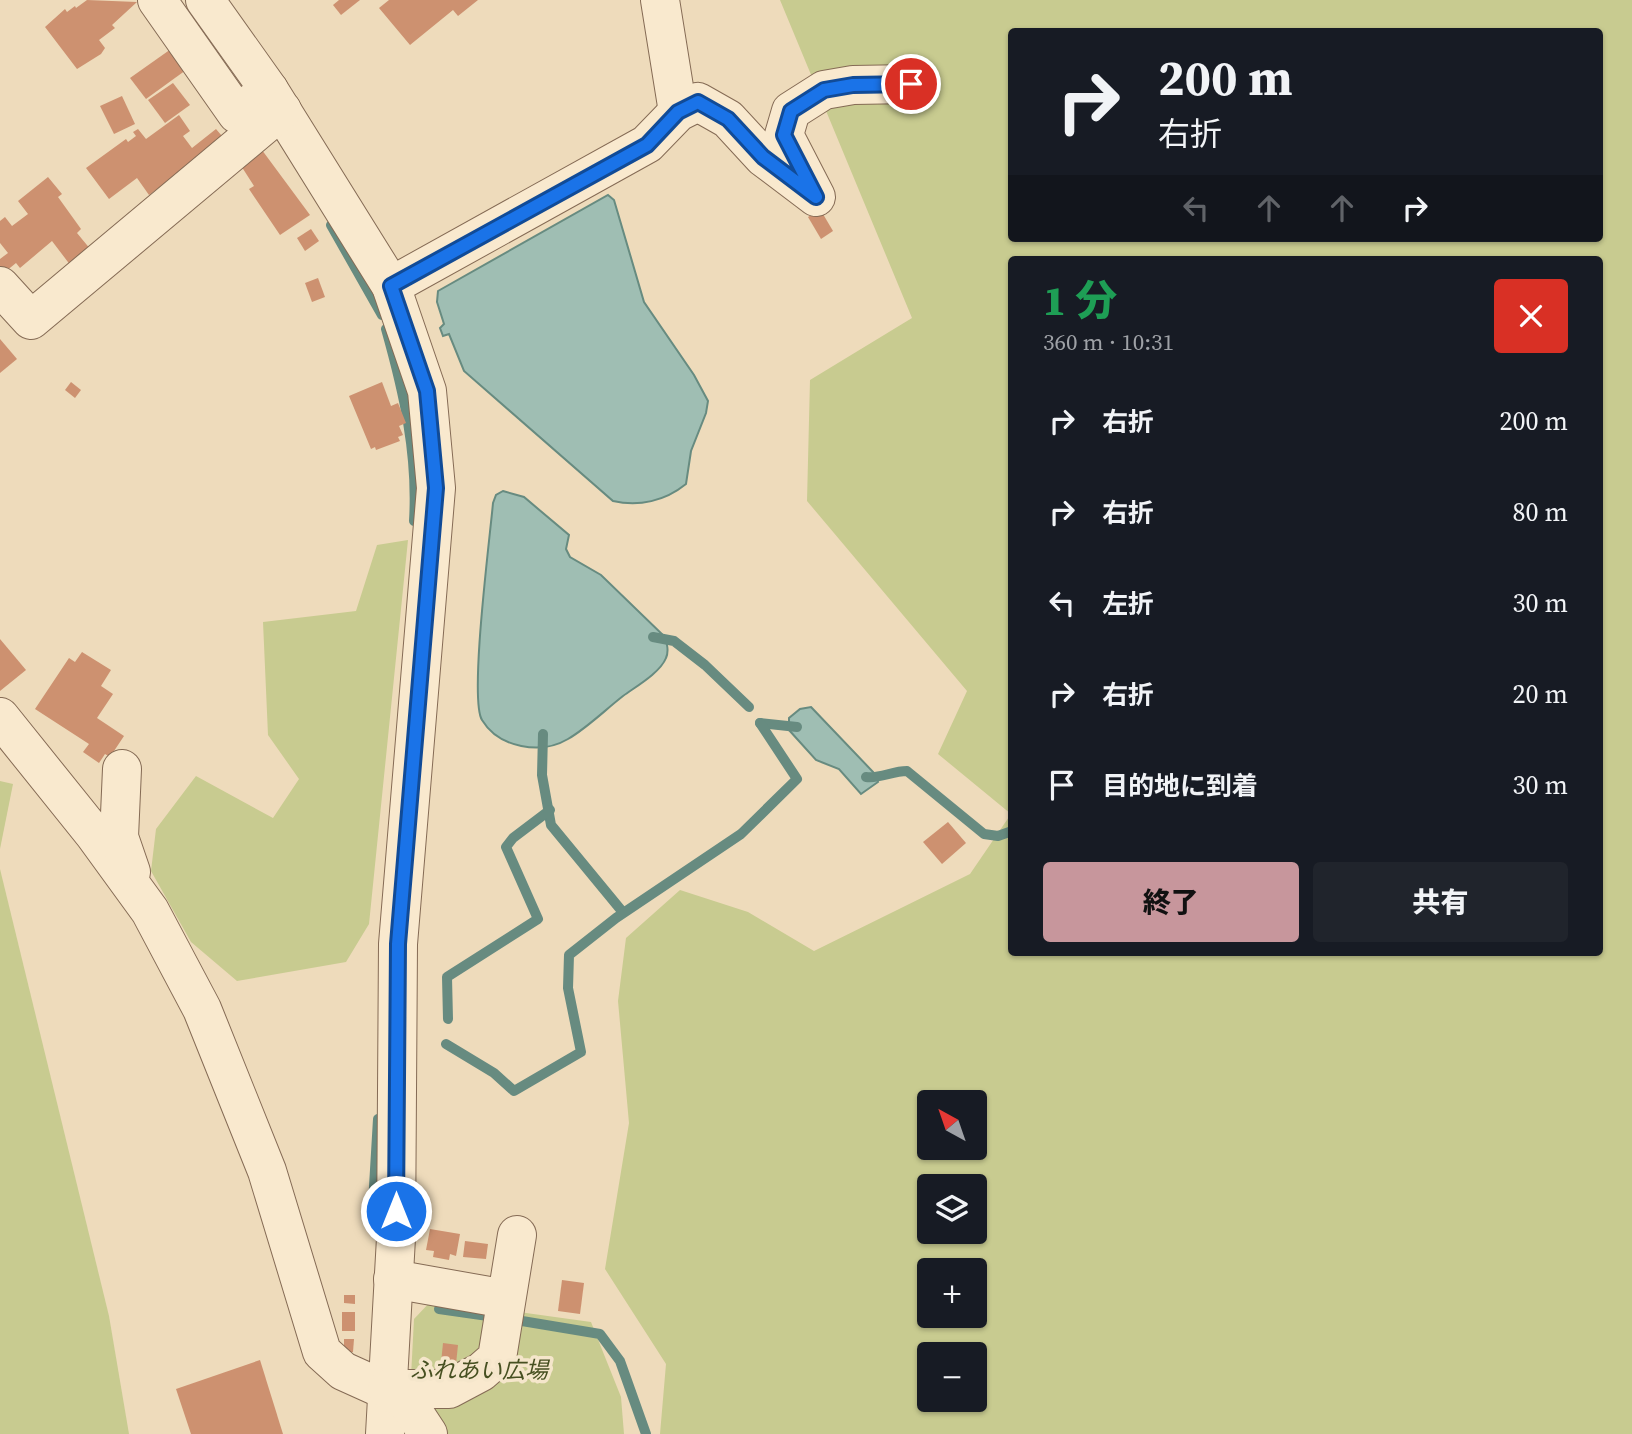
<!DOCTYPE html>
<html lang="ja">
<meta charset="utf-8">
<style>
:root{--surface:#171b24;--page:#20242c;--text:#f1f3f6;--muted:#9ea1a6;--accent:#c7969c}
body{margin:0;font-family:"Source Serif 4","Noto Sans JP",serif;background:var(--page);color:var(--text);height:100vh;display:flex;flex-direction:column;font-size:26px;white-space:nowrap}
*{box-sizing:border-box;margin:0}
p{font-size:23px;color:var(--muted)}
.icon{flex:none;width:38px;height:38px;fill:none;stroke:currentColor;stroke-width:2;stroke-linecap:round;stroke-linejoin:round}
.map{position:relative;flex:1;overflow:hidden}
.sheet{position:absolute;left:1008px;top:256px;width:595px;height:700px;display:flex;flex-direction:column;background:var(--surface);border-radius:7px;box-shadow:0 2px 5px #0004}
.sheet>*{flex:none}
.guide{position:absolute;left:1008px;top:28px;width:595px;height:214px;border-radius:7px;box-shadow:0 2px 5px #0004;background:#171b24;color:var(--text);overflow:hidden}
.needle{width:46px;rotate:320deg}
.buttons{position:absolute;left:917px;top:1090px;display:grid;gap:14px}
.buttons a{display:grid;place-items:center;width:70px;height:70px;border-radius:7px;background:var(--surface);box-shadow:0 2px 5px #0004;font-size:35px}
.pin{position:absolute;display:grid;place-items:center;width:60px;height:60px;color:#fff;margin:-30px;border:4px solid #fff;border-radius:50%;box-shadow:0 2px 7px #0007}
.me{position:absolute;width:77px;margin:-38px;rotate:0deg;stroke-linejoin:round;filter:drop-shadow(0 0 5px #0008)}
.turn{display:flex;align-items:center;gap:24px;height:147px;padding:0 35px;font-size:32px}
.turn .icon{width:91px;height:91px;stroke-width:2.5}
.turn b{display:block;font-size:49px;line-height:60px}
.lanes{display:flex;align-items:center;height:66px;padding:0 35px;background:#0003;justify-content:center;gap:35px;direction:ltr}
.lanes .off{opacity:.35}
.round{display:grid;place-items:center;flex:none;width:74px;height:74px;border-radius:7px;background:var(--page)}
.summary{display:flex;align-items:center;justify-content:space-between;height:119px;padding:0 35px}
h1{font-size:42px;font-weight:800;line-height:52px;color:#1e9e55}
.action{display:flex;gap:14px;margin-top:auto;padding:14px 35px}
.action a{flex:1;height:80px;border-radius:7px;background:var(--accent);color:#111;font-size:28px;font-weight:800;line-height:80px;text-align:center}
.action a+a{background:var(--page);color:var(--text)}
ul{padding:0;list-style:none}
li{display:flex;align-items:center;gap:21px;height:91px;padding:0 35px}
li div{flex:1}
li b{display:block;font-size:26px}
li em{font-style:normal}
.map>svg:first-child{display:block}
.green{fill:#c8cb90;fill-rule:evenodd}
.water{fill:#9fbeb3;stroke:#678b80;stroke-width:2}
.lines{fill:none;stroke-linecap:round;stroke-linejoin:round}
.stream{stroke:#678b80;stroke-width:10}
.building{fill:#cd9170}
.minor-casing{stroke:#856b55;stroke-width:40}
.minor{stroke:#f9e9ce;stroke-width:38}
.route-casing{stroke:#114b97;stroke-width:18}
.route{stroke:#1a73e8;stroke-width:12}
.labels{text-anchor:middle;stroke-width:7;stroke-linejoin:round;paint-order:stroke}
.park-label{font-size:23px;font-style:italic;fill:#475021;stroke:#f5e6cb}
</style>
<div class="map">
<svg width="1632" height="1434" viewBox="0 0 1632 1434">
<rect width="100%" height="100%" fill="#eedbbb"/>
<g class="green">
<path d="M 780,0 L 1632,0 L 1632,1434 L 660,1434 L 666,1364 L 605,1269 L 629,1123 L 618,1001 L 626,938 L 680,890 L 748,912 L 814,951 L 970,874 L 1011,814 L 938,754 L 967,691 L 807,501 L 810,380 L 912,318 ZM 1012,32 L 1600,32 L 1600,238 L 1012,238 ZM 1012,259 L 1600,259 L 1600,952 L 1012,952 ZM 929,1102 L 975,1102 L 975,1148 L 929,1148 ZM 929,1186 L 975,1186 L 975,1232 L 929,1232 ZM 929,1270 L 975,1270 L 975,1316 L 929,1316 ZM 929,1354 L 975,1354 L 975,1400 L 929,1400 Z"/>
<polygon points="408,540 369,924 346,962 237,981 191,942 151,871 156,829 196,776 273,818 299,779 268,735 263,622 356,611 377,545"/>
<polygon points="0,781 13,784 0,849"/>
<polygon points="0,869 109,1316 129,1434 0,1434"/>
<polygon points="432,1300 591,1322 621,1397 624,1434 408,1434 414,1319"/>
</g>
<g class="water">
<path d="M 608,195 L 614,200 L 644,302 L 694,375 L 708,401 L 706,413 L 691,451 L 686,484 C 665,501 639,507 613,501 L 464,371 L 449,334 L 443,336 L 440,328 L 444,324 L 437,302 L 438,291 Z"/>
<path d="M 503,491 L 524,497 L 569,535 L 566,549 L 570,557 L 601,575 L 665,637 C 667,644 669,651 666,658 C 660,673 635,687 623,696 C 605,710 587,728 568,739 C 541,755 499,748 482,720 C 469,699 490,537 493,503 L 496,495 Z"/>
<polygon points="811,707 875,774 878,782 861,794 839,769 816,760 789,730 789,718 800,709"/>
</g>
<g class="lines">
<g class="stream">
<polyline points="331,225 382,315"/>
<path d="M 386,329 C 404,393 418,454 414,521"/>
<polyline points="653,637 674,641 705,665 749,707"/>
<polyline points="760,723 797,727"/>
<polyline points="543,734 542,775 551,825 621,910"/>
<path d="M 866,777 C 880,779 892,771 907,771 L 984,834 L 998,836 L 1012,831"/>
<polyline points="448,1019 447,977 538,919 506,847 513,838 550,810"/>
<polyline points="446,1044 494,1073 514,1091 581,1052 568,988 569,955 616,918 741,834 797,779 760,723"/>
<polyline points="372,1220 378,1119"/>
<polyline points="439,1309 495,1317"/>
<polyline points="510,1319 600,1334 620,1361 646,1434"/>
</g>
</g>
<g class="building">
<polygon points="87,0 137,2 112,25 115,28 99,40 105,48 101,54 77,69 45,27 65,9 67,12 75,6 76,8"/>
<polygon points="339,0 360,0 341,15 333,5"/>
<polygon points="389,0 478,0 458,16 453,10 410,45 379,8"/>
<polygon points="171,49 186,70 146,99 130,78"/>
<polygon points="173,83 190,105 165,123 148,100"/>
<polygon points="122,96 135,124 114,134 100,106"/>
<polygon points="179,115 190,131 183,136 192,148 216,129 227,142 199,158 149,195 137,178 109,199 86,168 126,139 128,142 136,136 133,132 138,129 146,139"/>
<polygon points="259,146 310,215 280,235 249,189 254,186 238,161"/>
<polygon points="48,177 62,194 58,197 81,229 77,233 91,250 71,266 52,241 20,268 16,263 5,272 0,266 0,259 8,253 0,243 0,221 5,217 12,226 28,214 18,201"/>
<polygon points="820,209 833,231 821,239 808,217"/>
<polygon points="311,229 319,241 305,251 297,238"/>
<polygon points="318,278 325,297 312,302 305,283"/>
<polygon points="0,339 17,359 0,373"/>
<polygon points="71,382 81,390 75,398 65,390"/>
<polygon points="382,382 391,406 398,403 406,423 399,426 403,435 398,437 400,441 376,450 375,447 371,449 349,396"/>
<polygon points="0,639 26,670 0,691"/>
<polygon points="82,652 111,670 101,686 113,694 97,718 124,736 110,757 105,754 99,763 83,752 89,744 35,709 69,658 75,662"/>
<polygon points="948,822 966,843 942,864 923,842"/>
<polygon points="430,1229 460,1234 456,1256 450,1254 449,1260 433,1257 434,1251 426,1250"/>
<polygon points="465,1241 488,1244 486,1259 463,1257"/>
<polygon points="562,1280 584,1283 580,1314 558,1311"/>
<polygon points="344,1295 355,1295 355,1304 344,1303"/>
<rect x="342" y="1312" width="13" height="19"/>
<polygon points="344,1339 354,1339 353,1352 344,1352"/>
<polygon points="443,1343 458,1345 456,1364 441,1363"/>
<polygon points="260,1360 283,1434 191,1434 176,1389"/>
</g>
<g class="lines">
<g class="minor-casing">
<g id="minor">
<polyline points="157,0 237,114 269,90 391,286 427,391 436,488 398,944 396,1238 385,1434"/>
<polyline points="205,0 269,90"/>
<polyline points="660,0 678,112"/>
<polyline points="0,286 31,320 282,110"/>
<polyline points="391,286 647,144 678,112 698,102 728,119 763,157 816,197 784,135 791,111 824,90 853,85 911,84"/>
<polyline points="0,717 94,834 150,911 202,1009 267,1171 322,1352 343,1371 405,1399 428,1434"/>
<polyline points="122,769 119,837 131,872"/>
<polyline points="393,1279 506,1299"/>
<polyline points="387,1389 449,1389 481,1372 497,1358 517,1235"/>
</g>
</g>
<use href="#minor" class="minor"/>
</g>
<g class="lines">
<g class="route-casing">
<polyline id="route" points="396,1211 398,944 436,488 427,391 391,286 647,145 678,112 698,102 728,119 763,157 816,197 784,135 791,111 824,90 853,85 911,84"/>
</g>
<use href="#route" class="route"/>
</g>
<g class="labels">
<g class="park-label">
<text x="479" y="1378">ふれあい広場</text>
</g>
</g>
</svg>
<div class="buttons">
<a><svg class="needle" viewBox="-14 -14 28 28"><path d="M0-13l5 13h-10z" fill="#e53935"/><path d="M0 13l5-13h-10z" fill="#9ea1a6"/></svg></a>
<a><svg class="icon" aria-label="layers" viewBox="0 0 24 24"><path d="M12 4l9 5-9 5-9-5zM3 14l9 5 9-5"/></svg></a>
<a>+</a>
<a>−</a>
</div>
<div class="pin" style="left:911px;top:84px;background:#d93025"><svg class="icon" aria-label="arrive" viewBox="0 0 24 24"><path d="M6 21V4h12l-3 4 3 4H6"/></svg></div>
<svg class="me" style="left:396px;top:1211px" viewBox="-20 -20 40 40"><circle r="17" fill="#1a73e8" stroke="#fff" stroke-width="3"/><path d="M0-11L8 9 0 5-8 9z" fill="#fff"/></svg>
<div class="guide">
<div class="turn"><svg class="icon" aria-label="right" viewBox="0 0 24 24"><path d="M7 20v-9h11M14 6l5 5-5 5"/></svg><div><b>200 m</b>右折</div></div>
<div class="lanes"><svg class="icon off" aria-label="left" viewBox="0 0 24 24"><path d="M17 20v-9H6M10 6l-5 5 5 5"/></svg><svg class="icon off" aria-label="ahead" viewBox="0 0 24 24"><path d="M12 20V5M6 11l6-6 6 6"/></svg><svg class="icon off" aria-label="ahead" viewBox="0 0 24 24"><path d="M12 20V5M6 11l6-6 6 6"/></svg><svg class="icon" aria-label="right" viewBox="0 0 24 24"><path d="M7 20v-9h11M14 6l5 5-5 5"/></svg></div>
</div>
<section class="sheet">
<div class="summary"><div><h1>1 分</h1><p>360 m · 10:31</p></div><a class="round" style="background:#d93025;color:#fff"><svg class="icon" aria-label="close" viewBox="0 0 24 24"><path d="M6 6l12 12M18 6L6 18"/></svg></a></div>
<ul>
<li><svg class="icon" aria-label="right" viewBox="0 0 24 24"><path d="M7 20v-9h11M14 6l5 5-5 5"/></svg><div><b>右折</b></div><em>200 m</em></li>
<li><svg class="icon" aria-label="right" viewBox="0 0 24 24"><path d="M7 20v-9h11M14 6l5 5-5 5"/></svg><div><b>右折</b></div><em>80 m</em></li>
<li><svg class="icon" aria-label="left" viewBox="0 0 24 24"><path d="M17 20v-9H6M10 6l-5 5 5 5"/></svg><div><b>左折</b></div><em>30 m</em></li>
<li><svg class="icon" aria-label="right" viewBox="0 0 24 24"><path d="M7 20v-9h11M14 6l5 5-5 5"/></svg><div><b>右折</b></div><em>20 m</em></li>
<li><svg class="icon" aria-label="arrive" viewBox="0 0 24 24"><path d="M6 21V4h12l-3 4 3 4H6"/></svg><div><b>目的地に到着</b></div><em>30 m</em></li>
</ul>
<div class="action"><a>終了</a><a>共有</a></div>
</section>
</div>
